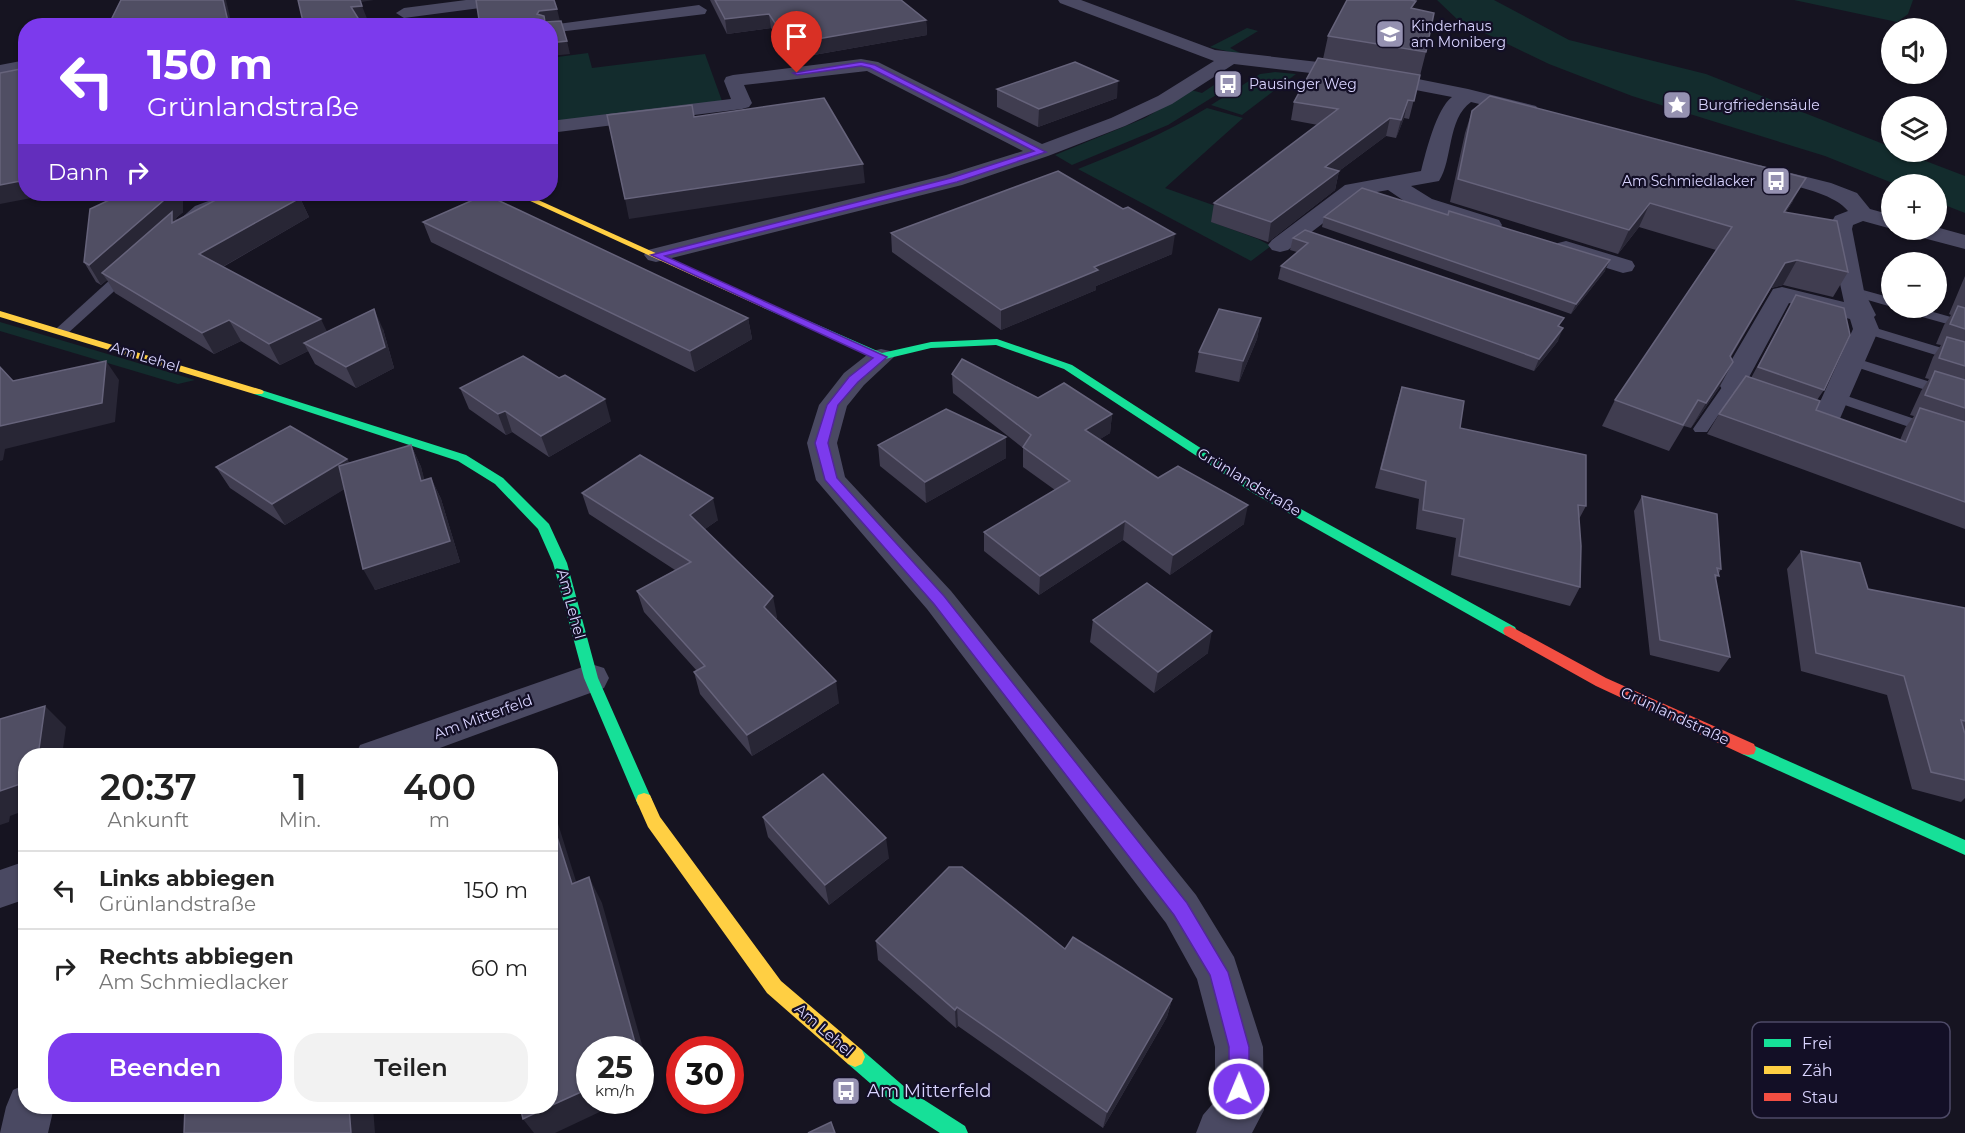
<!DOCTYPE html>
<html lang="de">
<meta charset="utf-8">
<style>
:root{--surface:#fff;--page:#f2f2f2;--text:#222;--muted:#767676;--line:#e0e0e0;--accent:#7c3aed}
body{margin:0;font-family:Montserrat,sans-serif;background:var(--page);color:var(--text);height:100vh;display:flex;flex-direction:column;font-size:22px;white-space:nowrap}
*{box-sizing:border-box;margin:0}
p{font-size:20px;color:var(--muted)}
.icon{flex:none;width:33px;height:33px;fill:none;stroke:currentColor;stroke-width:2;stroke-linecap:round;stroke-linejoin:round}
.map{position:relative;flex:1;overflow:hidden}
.details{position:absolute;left:18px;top:748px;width:540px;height:366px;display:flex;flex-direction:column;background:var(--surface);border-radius:24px;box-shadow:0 2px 4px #0004}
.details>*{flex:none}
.guide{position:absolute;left:18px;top:18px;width:540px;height:183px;border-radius:24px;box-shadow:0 2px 4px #0004;background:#7c3aed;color:#fff;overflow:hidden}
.fabs{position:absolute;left:1881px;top:18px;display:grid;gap:12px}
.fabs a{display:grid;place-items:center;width:66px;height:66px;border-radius:50%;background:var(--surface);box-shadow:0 2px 4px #0004;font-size:30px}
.speed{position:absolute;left:576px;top:1036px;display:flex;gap:12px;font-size:30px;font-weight:700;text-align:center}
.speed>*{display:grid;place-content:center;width:78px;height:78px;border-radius:50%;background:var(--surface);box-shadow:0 2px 4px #0004;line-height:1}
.speed small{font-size:15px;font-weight:400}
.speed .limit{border:9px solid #d22;background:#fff;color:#111}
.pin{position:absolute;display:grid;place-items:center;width:51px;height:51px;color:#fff;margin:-62px -26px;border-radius:50% 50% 50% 0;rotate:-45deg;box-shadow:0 0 6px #0007}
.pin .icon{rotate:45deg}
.me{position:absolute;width:66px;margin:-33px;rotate:1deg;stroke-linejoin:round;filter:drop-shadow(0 0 4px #0008)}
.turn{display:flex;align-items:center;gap:21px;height:126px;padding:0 30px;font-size:27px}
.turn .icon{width:78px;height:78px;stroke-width:2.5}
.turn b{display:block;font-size:42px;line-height:51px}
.then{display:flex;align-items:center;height:57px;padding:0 30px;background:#0003;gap:12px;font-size:22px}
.eta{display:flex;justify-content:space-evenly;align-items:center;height:102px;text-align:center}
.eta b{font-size:36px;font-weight:600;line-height:42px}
.primary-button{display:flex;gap:12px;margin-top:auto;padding:12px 30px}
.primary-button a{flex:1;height:69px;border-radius:24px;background:var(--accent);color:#fff;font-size:24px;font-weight:600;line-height:69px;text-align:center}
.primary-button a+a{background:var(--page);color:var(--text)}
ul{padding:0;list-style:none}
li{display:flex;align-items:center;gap:18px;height:78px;padding:0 30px;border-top:2px solid var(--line)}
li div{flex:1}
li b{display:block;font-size:22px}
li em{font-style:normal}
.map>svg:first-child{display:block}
.green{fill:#132c2d}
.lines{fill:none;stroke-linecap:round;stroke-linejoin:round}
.lane{fill:#4a4962;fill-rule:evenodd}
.street{fill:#4a4962;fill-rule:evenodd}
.fast{fill:#16e098;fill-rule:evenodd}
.slow{fill:#ffcf43;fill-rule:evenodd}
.jam{fill:#f24e42;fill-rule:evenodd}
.wall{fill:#403d50}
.shaded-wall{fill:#282635}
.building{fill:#504e63;stroke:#66637b;stroke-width:1.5}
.route{fill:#7c3aed;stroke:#51269a;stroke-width:1.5}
.labels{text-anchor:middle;stroke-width:4.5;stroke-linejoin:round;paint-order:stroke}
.far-poi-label{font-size:14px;fill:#d9d4ff;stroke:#130f26;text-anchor:start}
.street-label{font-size:15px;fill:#d9d4ff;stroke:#130f26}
.near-poi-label{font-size:18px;fill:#d9d4ff;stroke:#130f26;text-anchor:start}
.key{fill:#130f26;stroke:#4e4a67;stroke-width:1.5}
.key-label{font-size:16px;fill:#d9d4ff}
</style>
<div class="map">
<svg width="1965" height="1133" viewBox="0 0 1965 1133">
<rect width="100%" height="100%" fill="#161421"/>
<g class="green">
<polygon points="1437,0 1494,0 1569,40 1706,74 1891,147 1892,152 1902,152 1965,176 1965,213 1937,202 1936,184 1895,184 1825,156 1632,96 1549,64 1458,20"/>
<polygon points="1794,0 1913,0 1908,14 1897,22"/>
<polygon points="1247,28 1258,31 1230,48 1246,56 1210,47"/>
<polygon points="588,53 592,68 705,54 722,101 551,123 550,58"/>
<polygon points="1275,72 1296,74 1242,115 1211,105 1260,74"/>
<polygon points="1223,79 1237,82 1168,125 1072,165 1055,155 1145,118 1191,90 1202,93"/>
<path d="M 1207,108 L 1243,118 L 1165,188 L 1227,210 L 1212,222 L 1258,239 L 1271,246 L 1251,261 L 1078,169 C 1123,151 1166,133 1207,108 Z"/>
<polygon points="0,322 195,380 178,384 0,331"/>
</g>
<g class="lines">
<g class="lane">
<polygon points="227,194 246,194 210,207 181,230 173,230 171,227 195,206"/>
<polygon points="128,267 133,268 135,271 133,274 67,334 57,334 55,331 57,328 123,268"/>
<polygon points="1852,287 1892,298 1892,307 1847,294 1845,291 1847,288"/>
<polygon points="1899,308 1919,308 1965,321 1965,329 1901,311"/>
<polygon points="1866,325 1965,355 1965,364 1861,332 1859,329"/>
<polygon points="1852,357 1965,393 1965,403 1847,364 1845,361"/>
<polygon points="1732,378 1740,383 1707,432 1695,432 1693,429 1695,426 1727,380"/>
<polygon points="1835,392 1965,436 1965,446 1830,400 1827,397"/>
</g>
<g class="street">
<polygon points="466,0 511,0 503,5 404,18 396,13 404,8"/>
<path d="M 1058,0 L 1081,0 L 1215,50 L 1353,66 L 1468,89 L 1536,106 L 1539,110 L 1536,114 L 1529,116 L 1471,102 C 1447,119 1453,160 1439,181 L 1411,186 L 1432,199 L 1499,220 L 1502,225 L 1499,230 L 1491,232 L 1483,230 L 1416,209 L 1388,190 L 1360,195 L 1288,250 L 1280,252 L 1272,250 L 1268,245 L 1272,240 L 1345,185 L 1421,171 C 1426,152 1436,109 1452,97 L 1353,78 L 1234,64 L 1172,104 L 1125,126 L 1048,156 L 962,185 L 656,262 L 648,260 L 644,255 L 648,250 L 946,175 L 1023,151 L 867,71 L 744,85 L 752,103 L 749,107 L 742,109 L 550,133 L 550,121 L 731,99 L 724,81 L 726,77 L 733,75 L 861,59 L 878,62 L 1042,144 L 1111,118 L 1158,96 L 1214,61 L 1060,3 Z"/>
<polygon points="699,5 707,10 705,14 550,33 550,26 543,26"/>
<polygon points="26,60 26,71 0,75 0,65"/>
<path d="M 1759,165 L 1831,183 L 1857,193 L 1870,209 L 1892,215 L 1892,229 L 1863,221 L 1853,225 L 1852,229 L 1864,291 L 1876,315 L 1874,317 L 1879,329 L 1838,423 L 1828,426 L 1818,423 L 1722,389 L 1718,383 L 1773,289 L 1782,287 L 1844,302 L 1828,229 L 1835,216 L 1848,211 C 1831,190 1778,183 1751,176 L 1748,171 L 1751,166 ZM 1789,303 L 1850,319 L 1853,329 L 1819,404 L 1748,379 Z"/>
<polygon points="1936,227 1965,235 1965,249 1912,235 1908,230 1936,230"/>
<polygon points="1566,241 1632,261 1635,266 1632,271 1623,273 1558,253 1554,248 1558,243"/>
<polygon points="881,349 890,351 894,357 864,385 847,406 837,443 845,477 951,591 1196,895 1234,957 1263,1047 1264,1110 1252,1133 1196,1133 1203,1115 1215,1101 1215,1047 1197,979 1166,923 927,609 816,480 807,443 819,405 844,373 872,351"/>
<polygon points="591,664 604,668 609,678 604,688 418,756 355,756 360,745"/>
<polygon points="26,861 26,899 0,908 0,870"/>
<polygon points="26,1084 26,1107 54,1107 48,1133 0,1133 6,1107 13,1090"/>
</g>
<g class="fast">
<polygon points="770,304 882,353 931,342 997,339 1072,365 1261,487 1515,627 1517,631 1515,635 1505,635 1253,493 1064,369 996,345 931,348 881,360 766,309 766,305"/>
<polygon points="258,389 466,455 503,478 549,524 567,563 598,678 652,800 650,805 644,807 638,805 584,678 553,563 538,529 495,484 458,461 254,394 254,390"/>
<polygon points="1748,743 1965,840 1965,855 1742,754 1740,749 1742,744"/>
<polygon points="855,1047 862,1050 907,1089 965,1126 968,1133 940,1133 893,1103 848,1064 845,1057 848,1050"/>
</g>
<g class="slow">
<polygon points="515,194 525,194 775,307 774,309 766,309"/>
<polygon points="0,311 262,390 264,392 262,394 254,394 0,317"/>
<polygon points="644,793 650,795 660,817 781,981 862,1050 865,1057 862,1064 855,1067 848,1064 767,993 648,827 636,800 638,795"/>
</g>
<polygon class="jam" points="1510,626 1606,678 1754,744 1756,749 1754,754 1748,755 1742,754 1596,686 1505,635 1503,631 1505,627"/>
</g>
<g class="wall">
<polygon points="710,0 901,0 926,20 927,35 791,59 771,28 727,34"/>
<polygon points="1414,9 1426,52 1409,119 1404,118 1396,138 1386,136 1339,171 1335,190 1268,242 1211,222 1214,203 1318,125 1291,120 1294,102 1323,59 1328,36"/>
<polygon points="997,89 1117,98 1038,127 997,107"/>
<polygon points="1472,111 1793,201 1786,212 1848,272 1833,297 1783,285 1771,288 1731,357 1719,388 1691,428 1684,426 1669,451 1602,426 1615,400 1716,250 1639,227 1618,254 1450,202 1465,133"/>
<polygon points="122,194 183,194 183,212 176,218 176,220 300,198 309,217 223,267 327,332 383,329 394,368 356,388 315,364 308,351 280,365 241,341 214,354 115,293 107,280 101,285 96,282 84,262"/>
<polygon points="1324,217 1605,271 1571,314 1322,227"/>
<polygon points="423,222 748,318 752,339 695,372 431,242"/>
<polygon points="891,233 1172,254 1096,286 1096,290 1001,330 892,252"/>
<polygon points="1293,238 1560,327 1558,341 1534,371 1278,279 1281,266 1297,252 1290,250"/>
<polygon points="1965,276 1965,529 1707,434 1719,414 1751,378 1790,306 1824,390 1817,400 1816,410 1900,440 1905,428 1914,416 1910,415 1921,391 1929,379 1925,378 1933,357 1941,345 1936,344 1944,325 1951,315 1949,314"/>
<polygon points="1261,318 1257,339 1239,382 1195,372 1199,352"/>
<polygon points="952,374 1038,398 1112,414 1110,433 1100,439 1158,478 1244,524 1170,575 1123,540 1039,595 984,551 984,532 1055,490 1023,467 1023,448 953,393"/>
<polygon points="1402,387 1460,428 1586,506 1579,519 1580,587 1570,606 1451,575 1456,538 1416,529 1419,499 1375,488 1396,406"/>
<polygon points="460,388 611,421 549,457 512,432 506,435 469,409"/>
<polygon points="411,445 421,467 424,480 431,478 441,499 460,562 375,590 344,489 285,525 230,488 216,467 347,459 349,463"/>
<polygon points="878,445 1006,458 926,503 880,466"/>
<polygon points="582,493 718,520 705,529 777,617 776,619 839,703 752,756 700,694 694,672 697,671 644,612 637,591 675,570 589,514"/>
<polygon points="1642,496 1721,569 1716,579 1730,657 1719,672 1650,655 1634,511"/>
<polygon points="1801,551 1868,589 1965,608 1965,798 1961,802 1912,789 1887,695 1801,671 1787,569"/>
<polygon points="1093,620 1208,653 1154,693 1090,642"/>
<polygon points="763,817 889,858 829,905 768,837"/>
<polygon points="876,941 1065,949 1172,999 1167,1017 1103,1128 958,1026 956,1028 878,960"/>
</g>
<g class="shaded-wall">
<polygon points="223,0 226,0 232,26 229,26"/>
<polygon points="360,0 374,0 361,2"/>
<polygon points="362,6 368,21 357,23 351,7"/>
<polygon points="557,9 560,21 547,26 537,14 539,11"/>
<polygon points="769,14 771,28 727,34 725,19"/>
<polygon points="926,20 927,35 791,59 789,44"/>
<polygon points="567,41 570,54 550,56 550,43"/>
<polygon points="1118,81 1117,98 1038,127 1039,109"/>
<polygon points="1408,100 1404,118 1396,138 1401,120"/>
<polygon points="1390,118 1386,136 1339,171 1335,190 1268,242 1271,222 1325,167"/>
<polygon points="863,164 865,183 629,219 625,199"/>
<polygon points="1806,178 1793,201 1771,236 1784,212"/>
<polygon points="26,180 26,194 52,194 0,204 0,185"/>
<polygon points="171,194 183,194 183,212 176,218 183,231 102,273 107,280 101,285 89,265"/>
<polygon points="300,198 309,217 210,274 199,254"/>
<polygon points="1650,203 1639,227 1618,254 1629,230"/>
<polygon points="1175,234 1172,254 1096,286 1096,290 1001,330 1001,310 1094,267"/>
<polygon points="1610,260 1605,271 1571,314 1576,304"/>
<polygon points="1797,260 1783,285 1771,288 1716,382 1785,263"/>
<polygon points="374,309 383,329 394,368 356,388 346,367"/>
<polygon points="748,318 752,339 695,372 690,351"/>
<polygon points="1261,318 1257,339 1239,382 1243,361"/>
<polygon points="321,319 331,340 304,343 308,351 280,365 269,344"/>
<polygon points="229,320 241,341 214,354 202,333"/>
<polygon points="1563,328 1558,341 1534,371 1539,359"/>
<polygon points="106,361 119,380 115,422 5,449 3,460 0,461 0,426"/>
<polygon points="1733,362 1719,388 1691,428 1706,403"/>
<polygon points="605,399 611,421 549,457 541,436"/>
<polygon points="505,411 512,432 506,435 498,414"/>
<polygon points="1112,414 1110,433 1084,449 1085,430"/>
<polygon points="1006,437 1006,458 926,503 925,482"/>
<polygon points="411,445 421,467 431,503 421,481"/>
<polygon points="347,459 358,481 285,525 272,504"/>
<polygon points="431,478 441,499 460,562 375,590 363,569"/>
<polygon points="713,498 718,520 695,536 690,515"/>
<polygon points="1248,505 1244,524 1170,575 1173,555"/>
<polygon points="1125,521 1123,540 1039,595 1040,576"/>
<polygon points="773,596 777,617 768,629 764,607"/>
<polygon points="1212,631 1208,653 1154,693 1158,672"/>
<polygon points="836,681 839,703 752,756 747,735"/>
<polygon points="45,706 66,727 62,756 38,756"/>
<polygon points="26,782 26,810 10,816 9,822 0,825 0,791"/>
<polygon points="550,798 585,910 572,884 550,815"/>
<polygon points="886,838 889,858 829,905 825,885"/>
<polygon points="589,877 602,903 654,1087 640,1093 640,1050 637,1050"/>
<polygon points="1172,999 1167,1017 1103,1128 1107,1112"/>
<polygon points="957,1007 958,1026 956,1028 955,1010"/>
<polygon points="590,1088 590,1101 623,1101 555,1133 534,1133 523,1119 548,1107 550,1107 550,1106"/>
<polygon points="349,1107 373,1107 375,1133 351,1133"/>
</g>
<g class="building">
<polygon points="121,0 223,0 229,26 108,26"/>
<polygon points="298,0 360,0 362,6 351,7 363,26 304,26"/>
<polygon points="476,0 554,0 557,9 539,11 537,14 544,16 545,22 561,21 567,41 550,43 550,26 480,26"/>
<polygon points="715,0 901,0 926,20 789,44 769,14 725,19"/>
<polygon points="1347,0 1410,0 1416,1 1411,8 1434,13 1426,52 1328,36"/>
<polygon points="1318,58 1420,75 1414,101 1408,100 1401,120 1390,118 1325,167 1339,171 1271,222 1214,203 1338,109 1294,102"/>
<polygon points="1075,62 1118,81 1039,109 997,89"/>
<polygon points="26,68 26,180 0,185 0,73"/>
<polygon points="1490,96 1806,178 1784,212 1837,221 1848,272 1797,260 1785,263 1730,356 1733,362 1706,403 1698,400 1683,425 1615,400 1732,227 1650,203 1629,230 1458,179 1472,111"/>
<polygon points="824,98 863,164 625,199 607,115 692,105 694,117"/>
<polygon points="1058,171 1123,209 1128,207 1175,234 1094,267 1098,270 1001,310 891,233"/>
<polygon points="1362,188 1448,215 1449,211 1610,260 1576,304 1324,217"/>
<polygon points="122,194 171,194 89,265 84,262 90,209"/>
<polygon points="227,194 282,194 300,198 199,254 321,319 269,344 229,320 202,333 102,273 172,212 172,223"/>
<polygon points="482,196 489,196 748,318 690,351 423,222"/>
<polygon points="1305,230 1564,318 1558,326 1563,328 1539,359 1281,266 1308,243 1293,238"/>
<polygon points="1796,295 1844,308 1850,335 1824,390 1758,367"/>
<polygon points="1958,306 1965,308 1965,329 1950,324"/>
<polygon points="374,309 385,347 346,367 304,343"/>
<polygon points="1219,309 1261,318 1243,361 1199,352"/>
<polygon points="1947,337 1965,342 1965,366 1939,358"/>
<polygon points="523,356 559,378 565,375 605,399 541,436 505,411 498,414 460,388"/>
<polygon points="962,359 1038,398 1064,383 1112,414 1085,430 1158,478 1178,466 1248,505 1173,555 1125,521 1040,576 984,532 1070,481 1023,447 1031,435 952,374"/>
<polygon points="106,361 102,403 0,426 0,367 13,381"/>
<polygon points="1935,371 1965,380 1965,408 1925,395"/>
<polygon points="1746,376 1820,401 1816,410 1906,442 1920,408 1965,422 1965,502 1719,414"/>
<polygon points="1402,387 1464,401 1460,428 1586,455 1586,506 1578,505 1581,546 1580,587 1459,556 1464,519 1423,510 1426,481 1381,469"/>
<polygon points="946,409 1006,437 925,482 878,445"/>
<polygon points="290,426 347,459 272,504 216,467"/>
<polygon points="411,445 421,481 431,478 450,541 363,569 339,466"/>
<polygon points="640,455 713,498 690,515 773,596 764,607 836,681 747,735 694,672 705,666 637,591 691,562 582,493"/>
<polygon points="1642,496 1717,514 1721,569 1717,568 1719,576 1715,575 1730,657 1660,640"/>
<polygon points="1801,551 1860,563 1868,589 1965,608 1965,721 1961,720 1965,734 1965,780 1931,772 1904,676 1816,653"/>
<polygon points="1147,583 1212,631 1158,672 1093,620"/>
<polygon points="45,706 38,756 26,756 26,782 0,791 0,719"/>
<polygon points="823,774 886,838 825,885 763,817"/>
<polygon points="550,815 572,884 589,877 637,1050 590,1050 590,1088 550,1106"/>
<polygon points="949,867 962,867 1065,949 1073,937 1172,999 1107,1112 957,1007 955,1010 876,941"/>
<polygon points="185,1107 349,1107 351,1133 184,1133"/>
<polygon points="520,1107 548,1107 523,1119"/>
<polygon points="831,1122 835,1133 808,1133"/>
</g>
<polygon class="route" points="861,62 875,65 1046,152 957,182 665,256 887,357 858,382 838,405 828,443 837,478 944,596 1187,903 1228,972 1249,1047 1249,1089 1246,1096 1239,1099 1232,1096 1229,1089 1229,1047 1210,975 1174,915 934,604 825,480 815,443 827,405 849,377 873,358 651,255 951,178 1034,151 870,68 861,66 797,75 793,73"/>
<defs>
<g id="school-square" transform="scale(1.5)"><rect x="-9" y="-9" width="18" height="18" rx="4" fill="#9591b1" stroke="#130f26"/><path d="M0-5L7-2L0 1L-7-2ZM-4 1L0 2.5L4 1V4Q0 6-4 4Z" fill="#fff"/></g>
<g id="bus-square" transform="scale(1.5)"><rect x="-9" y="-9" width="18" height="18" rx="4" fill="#9591b1" stroke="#130f26"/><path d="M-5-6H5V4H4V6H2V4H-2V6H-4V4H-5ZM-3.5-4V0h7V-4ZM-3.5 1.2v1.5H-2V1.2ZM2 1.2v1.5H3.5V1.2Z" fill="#fff"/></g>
<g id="sight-square" transform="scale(1.5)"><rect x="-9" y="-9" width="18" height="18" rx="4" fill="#9591b1" stroke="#130f26"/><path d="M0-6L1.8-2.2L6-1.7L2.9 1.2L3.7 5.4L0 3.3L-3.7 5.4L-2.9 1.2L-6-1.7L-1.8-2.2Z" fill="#fff"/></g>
</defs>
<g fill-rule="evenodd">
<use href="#school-square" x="1390" y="34"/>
<use href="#bus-square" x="1228" y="84"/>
<use href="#sight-square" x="1677" y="105"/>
<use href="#bus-square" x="1776" y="181"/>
<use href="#bus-square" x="846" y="1091"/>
</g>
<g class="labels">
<g class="far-poi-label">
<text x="1411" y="31">Kinderhaus<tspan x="1411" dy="16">am Moniberg</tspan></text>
<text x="1249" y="89">Pausinger Weg</text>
<text x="1698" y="110">Burgfriedensäule</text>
<text x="1755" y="186" text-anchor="end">Am Schmiedlacker</text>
</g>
<g class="street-label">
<text transform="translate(145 357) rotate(17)" y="5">Am Lehel</text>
<text transform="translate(1249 482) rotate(31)" y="5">Grünlandstraße</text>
<text transform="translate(571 604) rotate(75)" y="5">Am Lehel</text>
<text transform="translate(1675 716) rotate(25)" y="5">Grünlandstraße</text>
<text transform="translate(483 717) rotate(-20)" y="5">Am Mitterfeld</text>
<text transform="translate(824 1030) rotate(41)" y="5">Am Lehel</text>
</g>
<g class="near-poi-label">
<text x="867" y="1097">Am Mitterfeld</text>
</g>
</g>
<rect x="1752" y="1022" width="198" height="96" rx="9" class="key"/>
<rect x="1764" y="1039" width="27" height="8" fill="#16e098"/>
<rect x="1764" y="1066" width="27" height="8" fill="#ffcf43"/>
<rect x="1764" y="1093" width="27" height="8" fill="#f24e42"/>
<g class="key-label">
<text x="1802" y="1049">Frei</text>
<text x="1802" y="1076">Zäh</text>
<text x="1802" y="1103">Stau</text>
</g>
</svg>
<div class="fabs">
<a><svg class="icon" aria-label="sound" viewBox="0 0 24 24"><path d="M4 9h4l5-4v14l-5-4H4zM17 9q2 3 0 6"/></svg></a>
<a><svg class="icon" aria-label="layers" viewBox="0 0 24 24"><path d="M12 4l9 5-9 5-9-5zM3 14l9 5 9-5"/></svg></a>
<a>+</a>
<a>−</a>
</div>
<div class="speed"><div>25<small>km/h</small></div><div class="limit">30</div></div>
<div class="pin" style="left:797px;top:73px;background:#d93025"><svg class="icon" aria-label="arrive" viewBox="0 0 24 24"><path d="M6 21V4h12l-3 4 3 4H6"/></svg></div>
<svg class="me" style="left:1239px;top:1089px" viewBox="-20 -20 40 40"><circle r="17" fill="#7c3aed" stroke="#fff" stroke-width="3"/><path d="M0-11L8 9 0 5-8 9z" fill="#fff"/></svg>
<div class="guide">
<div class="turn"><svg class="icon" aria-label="left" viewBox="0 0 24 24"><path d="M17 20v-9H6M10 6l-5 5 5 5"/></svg><div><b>150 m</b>Grünlandstraße</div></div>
<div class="then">Dann<svg class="icon" aria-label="right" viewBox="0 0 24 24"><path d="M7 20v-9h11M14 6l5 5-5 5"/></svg></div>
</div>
<section class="details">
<div class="eta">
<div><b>20:37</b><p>Ankunft</p></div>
<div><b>1</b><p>Min.</p></div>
<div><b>400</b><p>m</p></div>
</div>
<ul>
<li><svg class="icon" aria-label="left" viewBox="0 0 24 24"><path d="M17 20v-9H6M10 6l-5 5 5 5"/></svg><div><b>Links abbiegen</b><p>Grünlandstraße</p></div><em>150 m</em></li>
<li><svg class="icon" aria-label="right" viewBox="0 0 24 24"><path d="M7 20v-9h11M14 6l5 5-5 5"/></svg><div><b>Rechts abbiegen</b><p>Am Schmiedlacker</p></div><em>60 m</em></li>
</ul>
<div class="primary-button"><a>Beenden</a><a>Teilen</a></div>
</section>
</div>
